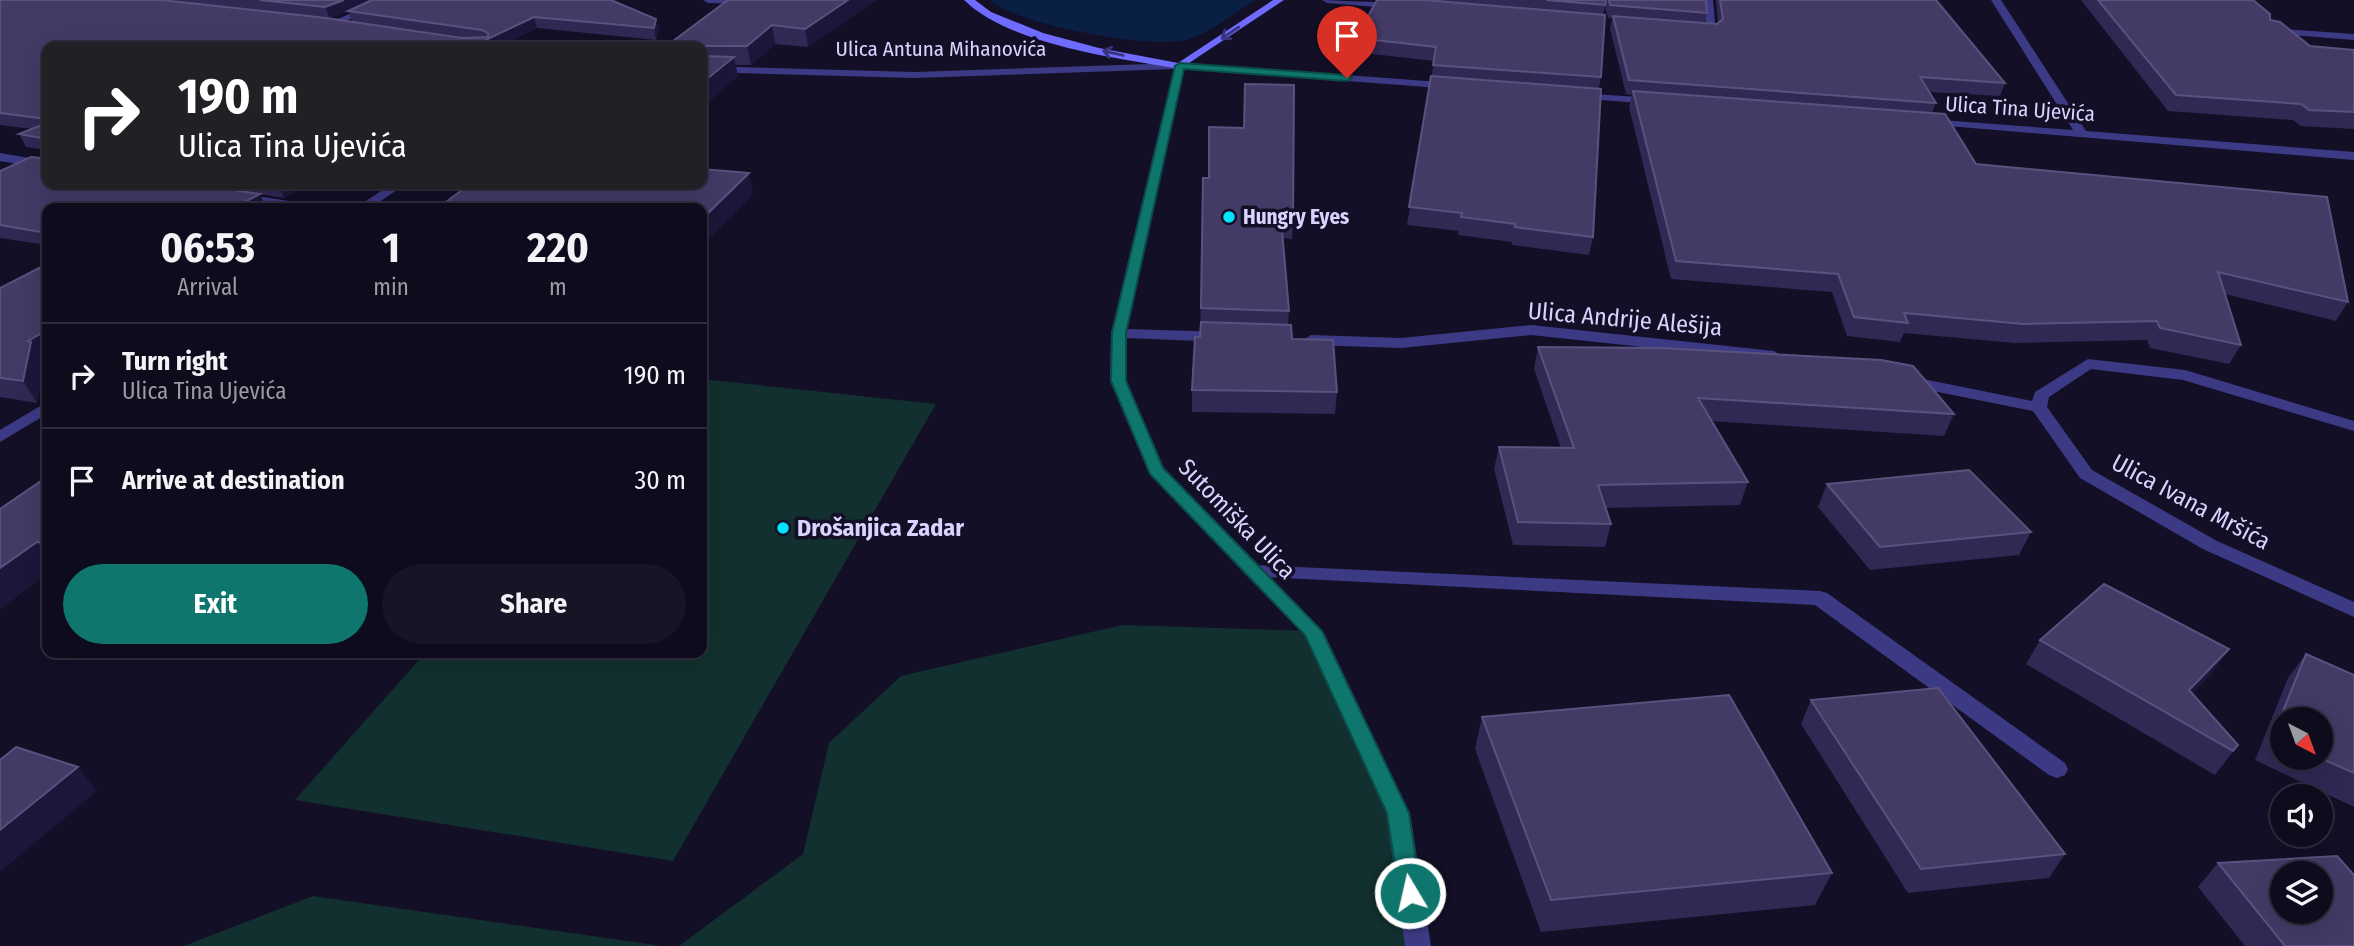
<!DOCTYPE html>
<meta charset="utf-8">
<style>
:root{--surface:#0e0b1c;--page:#171425;--text:#f1f3f6;--muted:#9b9ba3;--line:#2e2b3b;--accent:#0f766e}
body{margin:0;font-family:"Fira Sans Condensed",sans-serif;background:var(--page);color:var(--text);height:100vh;display:flex;flex-direction:column;font-size:26px;white-space:nowrap}
*{box-sizing:border-box;margin:0}
p{font-size:23px;color:var(--muted)}
.icon{flex:none;width:38px;height:38px;fill:none;stroke:currentColor;stroke-width:2;stroke-linecap:round;stroke-linejoin:round}
.map{position:relative;flex:1;overflow:hidden}
.panel{position:absolute;left:42px;top:203px;width:665px;height:455px;display:flex;flex-direction:column;background:var(--surface);border-radius:14px;box-shadow:0 7px 28px #0002,0 0 0 2px var(--line)}
.panel>*{flex:none}
.top-card{position:absolute;left:42px;top:42px;width:665px;height:147px;border-radius:14px;box-shadow:0 7px 28px #0002,0 0 0 2px var(--line);background:#202124;color:#fff;overflow:hidden}
.needle{width:46px;rotate:139deg}
.fabs{position:absolute;left:2270px;top:707px;display:grid;gap:14px}
.fabs a{display:grid;place-items:center;width:63px;height:63px;border-radius:50%;background:var(--surface);box-shadow:0 7px 28px #0002,0 0 0 2px var(--line);font-size:35px}
.pin{position:absolute;display:grid;place-items:center;width:60px;height:60px;color:#fff;margin:-72px -30px;border-radius:50% 50% 50% 0;rotate:-45deg;box-shadow:0 0 7px #0007}
.pin .icon{rotate:45deg}
.me{position:absolute;width:77px;margin:-38px;rotate:351deg;stroke-linejoin:round;filter:drop-shadow(0 0 5px #0008)}
.turn{display:flex;align-items:center;gap:24px;height:147px;padding:0 21px;font-size:32px}
.turn .icon{width:91px;height:91px;stroke-width:2.5}
.turn b{display:block;font-size:49px;line-height:60px}
.eta{display:flex;justify-content:space-evenly;align-items:center;height:119px;text-align:center}
.eta b{font-size:42px;font-weight:700;line-height:49px}
.button{display:flex;gap:14px;margin-top:auto;padding:14px 21px}
.button a{flex:1;height:80px;border-radius:42px;background:var(--accent);color:#fff;font-size:28px;font-weight:700;line-height:80px;text-align:center}
.button a+a{background:var(--page);color:var(--text)}
ul{padding:0;list-style:none}
li{display:flex;align-items:center;gap:21px;height:105px;padding:0 21px;border-top:2px solid var(--line)}
li div{flex:1}
li b{display:block;font-size:26px}
li em{font-style:normal}
.map>svg:first-child{display:block}
.green{fill:#12302f}
.water{fill:#0a1f44}
.lines{fill:none;stroke-linecap:round;stroke-linejoin:round}
.lane{fill:#3d3a85;fill-rule:evenodd}
.street{fill:#3d3a85;fill-rule:evenodd}
.secondary{fill:#6f6bff;fill-rule:evenodd}
.wall{fill:#312854;fill-rule:evenodd}
.shaded-wall{fill:#1d163a}
.building{fill:#433a66;stroke:#5a527e;stroke-width:2;fill-rule:evenodd}
.oneway{stroke:#38347d}
.route{fill:#0f766e;stroke:#0a4d48;stroke-width:2}
.poi-dot{fill:#00e5ff;stroke:#130f26;stroke-width:2.5}
.labels{text-anchor:middle;stroke-width:7;stroke-linejoin:round;paint-order:stroke}
.far-street-label{font-size:21px;fill:#d9d4ff;stroke:#130f26}
.far-poi-label{font-size:21px;font-weight:bold;fill:#d9d4ff;stroke:#130f26;text-anchor:start}
.street-label{font-size:24px;fill:#d9d4ff;stroke:#130f26}
.poi-label{font-size:24px;font-weight:bold;fill:#d9d4ff;stroke:#130f26;text-anchor:start}
</style>
<div class="map">
<svg width="2354" height="946" viewBox="0 0 2354 946">
<rect width="100%" height="100%" fill="#130f26"/>
<g class="green">
<polygon points="702,379 936,404 673,861 295,800 425,653 702,653"/>
<polygon points="1122,625 1313,631 1398,813 1418,946 679,946 803,854 829,743 901,676"/>
<polygon points="313,896 662,946 184,946"/>
</g>
<path class="water" d="M 990,0 L 1255,0 C 1233,14 1211,33 1186,40 C 1149,49 1016,25 990,0 Z"/>
<g class="lines">
<polygon class="lane" points="1254,565 1820,591 1827,593 2065,763 2068,769 2065,775 2057,778 2049,775 1815,605 1247,576 1244,571 1247,566"/>
<g class="street">
<polygon points="382,0 395,0 334,26 326,24"/>
<polygon points="703,0 754,0 755,1 750,4 708,3"/>
<polygon points="1322,0 1399,3 1404,6 1399,9 1327,3"/>
<polygon points="1703,0 1713,0 1716,34 1699,34 1694,31 1707,29"/>
<polygon points="1991,0 2001,0 2086,131 2354,152 2354,160 1924,124 1924,120 1928,119 2073,130"/>
<polygon points="2270,28 2354,34 2354,40 2266,33 2266,29"/>
<polygon points="1180,63 1454,83 1459,86 1454,89 1184,69 1127,329 1224,332 1232,337 1224,342 1126,338 1126,381 1164,468 1323,631 1410,813 1431,946 1405,946 1386,813 1305,635 1150,474 1110,381 1111,333 1174,69 914,78 702,72 702,66 914,72"/>
<polygon points="1579,93 1653,98 1659,101 1653,104 1575,98 1575,94"/>
<polygon points="0,153 47,161 47,169 0,161"/>
<polygon points="392,184 406,184 370,208 355,208"/>
<polygon points="239,193 308,204 314,208 285,208 234,200 233,197"/>
<polygon points="1531,325 1774,351 1782,356 1774,361 1531,335 1401,348 1311,345 1303,340 1311,335 1401,338"/>
<polygon points="2088,359 2185,370 2354,421 2354,431 2183,380 2091,369 2049,397 2047,407 2092,470 2217,541 2354,602 2354,617 2203,549 2080,478 2033,411 1908,386 1900,381 1908,376 2032,401 2035,392"/>
<polygon points="47,402 47,414 0,442 0,430"/>
</g>
<path class="secondary" d="M 964,0 L 975,0 L 991,12 L 1043,33 L 1099,48 L 1178,63 L 1273,0 L 1284,0 L 1180,69 C 1118,58 1010,45 964,0 Z"/>
</g>
<g class="wall">
<polygon points="0,0 463,38 352,22 348,11 330,18 170,0 611,0 656,19 659,30 656,40 537,28 498,47 47,47 47,184 266,207 47,208 47,245 0,238 0,171 41,158 47,150 26,147 19,134 32,129 0,125"/>
<polygon points="728,0 876,0 808,47 775,44 751,65 735,65 738,76 702,107 702,47 665,47"/>
<polygon points="1377,0 1706,0 1707,13 1705,23 1717,24 1718,23 1716,0 1936,0 2005,83 2000,96 1929,92 1936,103 1932,113 1976,164 2348,302 2336,321 2225,294 2241,345 2229,364 2150,348 2147,340 2015,343 1904,333 1900,342 1847,336 1832,292 1671,279 1629,107 1632,95 1626,94 1610,29 1612,18 1608,18 1605,7 1603,15 1601,77 1599,88 1593,237 1589,255 1512,245 1512,242 1458,235 1459,231 1407,225 1434,61 1355,52 1356,38"/>
<polygon points="2081,0 2253,0 2270,20 2310,46 2354,50 2354,129 2301,126 2293,120 2168,111"/>
<polygon points="1203,178 1209,178 1293,219 1292,239 1283,238 1289,311 1288,325 1292,339 1337,392 1335,414 1192,412 1192,390 1200,337"/>
<polygon points="197,184 330,184 323,188 306,186 284,198"/>
<polygon points="0,288 44,363 37,403 0,397"/>
<polygon points="1538,347 1954,414 1944,436 1711,421 1748,482 1740,505 1605,508 1611,524 1605,547 1513,545 1494,469 1499,447 1561,448 1534,369"/>
<polygon points="47,477 47,574 0,609 0,509"/>
<polygon points="1827,484 2031,532 2019,555 1870,570 1818,507"/>
<polygon points="2040,640 2212,673 2192,693 2238,745 2215,775 2026,664"/>
<path d="M 2306,654 L 2354,675 L 2354,807 L 2255,760 L 2288,678 ZM 2282,719 L 2320,758 L 2282,758 Z"/>
<polygon points="1811,700 2065,854 2049,878 1908,893 1801,724"/>
<polygon points="1482,717 1832,873 1815,905 1541,932 1475,749"/>
<polygon points="2218,863 2354,946 2245,946 2198,887"/>
</g>
<g class="shaded-wall">
<polygon points="344,0 375,0 330,18 325,7"/>
<polygon points="848,0 876,0 808,47 805,29"/>
<polygon points="534,17 537,28 498,47 471,47"/>
<polygon points="656,19 659,30 656,40 654,28"/>
<polygon points="772,25 775,44 751,65 747,46"/>
<polygon points="734,57 738,76 702,107 702,83"/>
<polygon points="749,173 753,195 702,246 702,219"/>
<polygon points="278,184 305,184 306,186 284,198"/>
<polygon points="321,184 330,184 323,188"/>
<polygon points="260,194 266,207 265,208 233,208"/>
<polygon points="47,330 47,359 43,362 44,363 37,403 23,381 28,341"/>
<polygon points="37,542 47,556 47,574 0,609 0,568"/>
<polygon points="2229,649 2212,673 2172,713 2189,690"/>
<polygon points="78,767 97,791 0,872 0,830"/>
</g>
<g class="building">
<polygon points="0,0 162,0 326,18 462,38 488,37 488,33 482,30 348,11 372,0 611,0 656,19 654,28 534,17 471,47 47,47 47,119 0,113"/>
<polygon points="260,0 344,0 325,7"/>
<polygon points="728,0 848,0 805,29 772,25 747,46 696,46 696,47 665,47"/>
<polygon points="1377,0 1424,0 1605,15 1601,77 1433,65 1436,47 1356,38"/>
<polygon points="1546,0 1606,0 1605,5"/>
<polygon points="1609,0 1706,0 1707,13 1610,5"/>
<polygon points="1720,0 1936,0 2005,83 1920,77 1936,103 1629,80 1613,16 1717,24 1723,19"/>
<polygon points="2098,0 2253,0 2270,14 2270,20 2280,22 2310,46 2354,50 2354,112 2309,110 2301,104 2176,95"/>
<polygon points="702,56 734,57 702,83"/>
<polygon points="1431,76 1601,89 1593,237 1515,227 1515,224 1461,217 1462,213 1409,207"/>
<polygon points="1245,84 1294,85 1293,219 1281,219 1289,311 1201,308 1203,178 1209,178 1209,127 1244,128"/>
<polygon points="1633,91 1945,114 1976,164 2327,197 2348,302 2218,272 2241,345 2160,328 2157,321 2023,324 1904,313 1908,323 1854,317 1838,274 1676,261"/>
<polygon points="47,123 47,139 19,134"/>
<polygon points="47,150 47,184 193,184 260,194 233,208 47,208 47,233 0,225 0,171 31,157 41,158 42,152"/>
<polygon points="702,169 749,173 702,219 702,208 438,208 470,184 702,184"/>
<polygon points="47,264 47,330 28,341 31,342 23,381 0,378 0,288"/>
<polygon points="1201,322 1291,325 1292,339 1333,340 1337,392 1192,390 1195,337 1200,337"/>
<polygon points="1538,347 1661,348 1881,360 1913,366 1954,414 1698,398 1748,482 1598,485 1611,524 1518,522 1499,447 1574,448"/>
<polygon points="1969,470 2031,532 1880,547 1827,484"/>
<polygon points="47,477 47,543 37,542 0,568 0,509"/>
<polygon points="2104,584 2229,649 2189,690 2238,745 2233,751 2040,640"/>
<polygon points="2306,654 2354,675 2354,773 2320,758 2320,719 2282,719 2282,740 2273,736"/>
<polygon points="1938,688 2065,854 1921,869 1811,700"/>
<polygon points="1729,695 1832,873 1551,900 1482,717"/>
<polygon points="16,747 78,767 0,830 0,760"/>
<path d="M 2337,856 L 2354,875 L 2354,946 L 2285,946 L 2218,863 ZM 2282,873 L 2320,873 L 2320,912 L 2282,912 Z"/>
</g>
<defs><path id="oneway-shaft" d="M-6 0H5M1.5-3L5.5 0L1.5 3" fill="none" stroke-width="1.6" stroke-linecap="round" stroke-linejoin="round" transform="scale(1.75)"/></defs>
<g class="oneway">
<use href="#oneway-shaft" transform="translate(1230 33) rotate(146)"/>
<use href="#oneway-shaft" transform="translate(1113 53) rotate(-167)"/>
</g>
<polygon class="route" points="1180,63 1347,75 1352,78 1347,81 1184,69 1126,333 1126,381 1163,468 1322,631 1409,813 1421,893 1418,900 1410,902 1402,900 1399,893 1387,813 1305,635 1150,474 1111,381 1112,333 1175,66"/>
<g class="poi-dot">
<circle cx="1229" cy="217" r="7"/>
<circle cx="783" cy="528" r="7"/>
</g>
<g class="labels">
<g class="far-street-label">
<text x="941" y="56">Ulica Antuna Mihanovića</text>
<text transform="translate(2020 109) rotate(4)" y="7">Ulica Tina Ujevića</text>
</g>
<g class="far-poi-label">
<text x="1243" y="224">Hungry Eyes</text>
</g>
<g class="street-label">
<text transform="translate(1625 319) rotate(5)" y="8">Ulica Andrije Alešija</text>
<text transform="translate(2191 502) rotate(28)" y="8">Ulica Ivana Mršića</text>
<text transform="translate(1237 519) rotate(46)" y="8">Sutomiška Ulica</text>
</g>
<g class="poi-label">
<text x="797" y="536">Drošanjica Zadar</text>
</g>
</g>
</svg>
<div class="fabs">
<a><svg class="needle" viewBox="-14 -14 28 28"><path d="M0-13l5 13h-10z" fill="#e53935"/><path d="M0 13l5-13h-10z" fill="#9b9ba3"/></svg></a>
<a><svg class="icon" aria-label="sound" viewBox="0 0 24 24"><path d="M4 9h4l5-4v14l-5-4H4zM17 9q2 3 0 6"/></svg></a>
<a><svg class="icon" aria-label="layers" viewBox="0 0 24 24"><path d="M12 4l9 5-9 5-9-5zM3 14l9 5 9-5"/></svg></a>
</div>
<div class="pin" style="left:1347px;top:78px;background:#d93025"><svg class="icon" aria-label="arrive" viewBox="0 0 24 24"><path d="M6 21V4h12l-3 4 3 4H6"/></svg></div>
<svg class="me" style="left:1410px;top:893px" viewBox="-20 -20 40 40"><circle r="17" fill="#0f766e" stroke="#fff" stroke-width="3"/><path d="M0-11L8 9 0 5-8 9z" fill="#fff"/></svg>
<div class="top-card">
<div class="turn"><svg class="icon" aria-label="right" viewBox="0 0 24 24"><path d="M7 20v-9h11M14 6l5 5-5 5"/></svg><div><b>190 m</b>Ulica Tina Ujevića</div></div>
</div>
<section class="panel">
<div class="eta">
<div><b>06:53</b><p>Arrival</p></div>
<div><b>1</b><p>min</p></div>
<div><b>220</b><p>m</p></div>
</div>
<ul>
<li><svg class="icon" aria-label="right" viewBox="0 0 24 24"><path d="M7 20v-9h11M14 6l5 5-5 5"/></svg><div><b>Turn right</b><p>Ulica Tina Ujevića</p></div><em>190 m</em></li>
<li><svg class="icon" aria-label="arrive" viewBox="0 0 24 24"><path d="M6 21V4h12l-3 4 3 4H6"/></svg><div><b>Arrive at destination</b></div><em>30 m</em></li>
</ul>
<div class="button"><a>Exit</a><a>Share</a></div>
</section>
</div>
